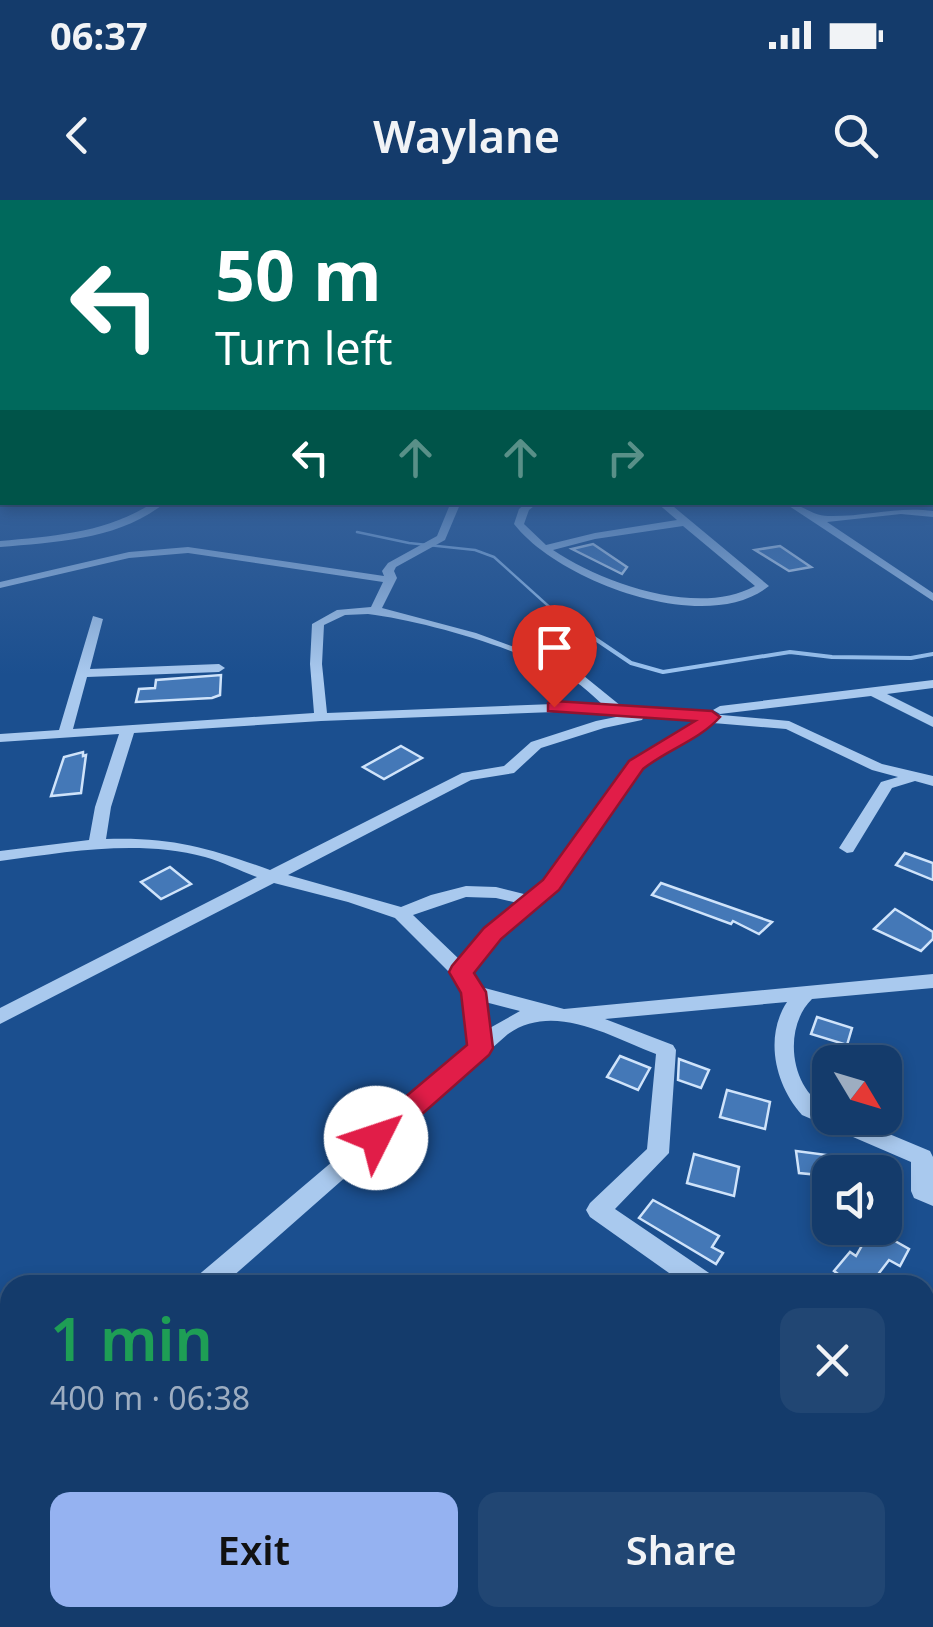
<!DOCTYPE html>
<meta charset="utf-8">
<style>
:root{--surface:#143b6b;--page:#214673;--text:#f1f3f6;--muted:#9dadc1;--line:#33557e;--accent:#95b2f1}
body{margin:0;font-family:"Noto Sans",sans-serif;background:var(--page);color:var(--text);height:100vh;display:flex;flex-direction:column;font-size:38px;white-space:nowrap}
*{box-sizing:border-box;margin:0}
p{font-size:32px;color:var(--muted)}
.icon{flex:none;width:55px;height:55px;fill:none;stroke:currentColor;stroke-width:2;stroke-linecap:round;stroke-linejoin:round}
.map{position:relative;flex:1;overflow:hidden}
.drawer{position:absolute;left:0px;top:1075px;width:935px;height:352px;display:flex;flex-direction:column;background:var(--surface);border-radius:30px 30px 0 0;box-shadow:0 5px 15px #0003,0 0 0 2px var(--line)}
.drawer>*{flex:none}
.guide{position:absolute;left:0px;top:0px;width:935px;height:305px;box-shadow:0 5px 15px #0003,0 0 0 2px var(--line);background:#00695c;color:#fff;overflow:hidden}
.needle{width:65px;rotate:128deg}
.fabs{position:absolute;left:812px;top:845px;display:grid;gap:20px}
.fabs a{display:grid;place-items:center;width:90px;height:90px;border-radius:20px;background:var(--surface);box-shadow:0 5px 15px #0003,0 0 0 2px var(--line);font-size:50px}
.pin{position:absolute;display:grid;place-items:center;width:85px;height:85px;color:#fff;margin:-102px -42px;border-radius:50% 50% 50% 0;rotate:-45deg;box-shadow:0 0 10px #0007}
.pin .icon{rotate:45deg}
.me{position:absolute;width:110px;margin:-55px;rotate:49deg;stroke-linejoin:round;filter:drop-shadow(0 0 8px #0008)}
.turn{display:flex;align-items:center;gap:35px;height:210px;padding:0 50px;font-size:45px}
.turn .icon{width:130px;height:130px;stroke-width:2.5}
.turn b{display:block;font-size:70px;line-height:85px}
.lanes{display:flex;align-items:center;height:95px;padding:0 50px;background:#0003;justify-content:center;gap:50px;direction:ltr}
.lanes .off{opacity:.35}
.round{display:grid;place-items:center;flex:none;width:105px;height:105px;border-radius:20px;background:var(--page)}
.head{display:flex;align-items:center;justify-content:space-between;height:170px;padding:0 50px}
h1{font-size:60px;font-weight:600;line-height:75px;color:#1e9e55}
.button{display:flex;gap:20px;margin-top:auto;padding:20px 50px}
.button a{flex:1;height:115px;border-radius:20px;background:var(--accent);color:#111;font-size:40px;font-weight:600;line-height:115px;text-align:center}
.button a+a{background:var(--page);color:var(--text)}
.status{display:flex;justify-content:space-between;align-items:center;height:70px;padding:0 50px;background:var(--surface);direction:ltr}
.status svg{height:28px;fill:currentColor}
header{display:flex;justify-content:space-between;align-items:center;height:130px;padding:0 50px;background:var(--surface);font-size:45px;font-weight:600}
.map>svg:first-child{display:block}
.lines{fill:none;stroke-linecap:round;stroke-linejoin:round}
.stream-far1{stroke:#9cc4f0;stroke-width:2.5}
.stream{stroke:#9cc4f0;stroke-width:4}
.building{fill:#4478b7;stroke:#cfe3fa;stroke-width:2.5}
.minor{fill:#a9c9ee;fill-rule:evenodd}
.route{fill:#e11d48;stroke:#92132f;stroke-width:2.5}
</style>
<div class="status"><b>06:37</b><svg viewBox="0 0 49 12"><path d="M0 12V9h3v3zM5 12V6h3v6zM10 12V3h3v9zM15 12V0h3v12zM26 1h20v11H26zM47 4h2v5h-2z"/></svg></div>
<header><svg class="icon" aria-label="back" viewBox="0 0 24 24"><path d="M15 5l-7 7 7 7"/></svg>Waylane<svg class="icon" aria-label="search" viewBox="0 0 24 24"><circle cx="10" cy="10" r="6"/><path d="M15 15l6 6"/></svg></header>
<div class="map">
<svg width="933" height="1427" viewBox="0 0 933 1427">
<rect width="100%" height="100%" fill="#1b4f8f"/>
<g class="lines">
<polyline class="stream-far1" points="357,332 409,343 475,350 494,357 555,412"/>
<polyline class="stream" points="551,409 631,463 663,472 790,452 832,457 911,458 933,454"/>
</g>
<g class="building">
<polygon points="593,344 627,367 622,374 572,349"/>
<polygon points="780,346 811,367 789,371 755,350"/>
<polygon points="221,475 220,495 212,498 136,502 139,489 155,488 156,480"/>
<polygon points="401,546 422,558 384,579 363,567"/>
<polygon points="83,552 83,556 86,555 81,593 51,596 64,557"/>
<polygon points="905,653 933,663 933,680 896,665"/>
<polygon points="170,667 191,684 161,699 141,682"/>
<polygon points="661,683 678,689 772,722 759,734 733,721 731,724 652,695"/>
<polygon points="895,709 933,732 933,739 921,751 874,729"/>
<polygon points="817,817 852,828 847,845 811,834"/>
<polygon points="620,856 650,868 638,890 607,877"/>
<polygon points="679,859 709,870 701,888 678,880"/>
<polygon points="727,890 770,902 765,929 720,917"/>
<polygon points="796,951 827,955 830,976 799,973"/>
<polygon points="694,954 739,967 734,996 687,983"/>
<polygon points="653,1000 719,1036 712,1047 723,1053 716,1064 639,1018"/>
<polygon points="872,1028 909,1049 900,1066 889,1060 870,1085 853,1085 834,1071 850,1052 856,1056"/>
</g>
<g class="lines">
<g class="minor">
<path d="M 154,302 L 166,302 C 119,340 57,342 0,347 L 0,341 C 54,336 107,333 154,302 Z"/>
<path d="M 451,302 L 461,302 L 445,340 L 396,367 L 394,371 L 397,378 L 382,408 L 476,433 L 560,464 L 584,476 L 621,506 L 789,521 L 882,564 L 933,576 L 933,586 L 915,581 L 892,588 L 853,652 L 847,653 L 839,648 L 881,582 L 898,577 L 872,570 L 786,529 L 713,523 L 641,568 L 557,689 C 527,714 497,740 471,772 L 481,787 L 564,809 L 933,774 L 933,788 L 812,799 C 782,828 790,892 830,909 L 830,918 L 851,918 L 930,951 L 933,957 L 933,1006 L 914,998 L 911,991 L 911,962 L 802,915 C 775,885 764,837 787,802 L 605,819 L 673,845 L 676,850 L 669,953 L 615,1009 L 715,1077 L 718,1085 L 686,1085 L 590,1017 L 586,1010 L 590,1003 L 647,949 L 656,854 C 609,836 554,802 508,834 L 223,1085 L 193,1085 L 196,1077 L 470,845 L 465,792 L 454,777 L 395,718 L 348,702 L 274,683 L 0,824 L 0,808 L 257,677 C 240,671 223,662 205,657 C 138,639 67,652 0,661 L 0,651 L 89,640 L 95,607 L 119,534 L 0,542 L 0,534 L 59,530 L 93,416 L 103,419 L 90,469 L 219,464 L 225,468 L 219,472 L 87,477 L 73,529 L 314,513 L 310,464 L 312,424 L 337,410 L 371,407 L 383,382 L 188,353 L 129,358 L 0,388 L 0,382 L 129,352 L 188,347 L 384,376 L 382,371 L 388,363 L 437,336 ZM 368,414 C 425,421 525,450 573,480 C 584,487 593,496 603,505 L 580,503 L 327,513 L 322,464 L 324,425 L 345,415 ZM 580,511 L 626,515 L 596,521 L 531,542 L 504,566 L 462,573 L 270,670 C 208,648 174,637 106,639 L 111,607 L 134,533 L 321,521 ZM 644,517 L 697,521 L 631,562 L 545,681 L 528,695 L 496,687 L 466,686 L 431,695 L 401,707 L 288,675 L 471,580 L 514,573 L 541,548 L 604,528 L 642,520 ZM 466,697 L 496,698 L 518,703 L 486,730 L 460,760 L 413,715 ZM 485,802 L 520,811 L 488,829 Z"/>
<path d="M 527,302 L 539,302 L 529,310 L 524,324 L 546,345 L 595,333 L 677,320 L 656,302 L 668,302 L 769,386 C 706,437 558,381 514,324 L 519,309 ZM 683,326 L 755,386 C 699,417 603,384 553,350 L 595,339 Z"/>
<path d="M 783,302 C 800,302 811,316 828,316 C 864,317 897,306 933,311 L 933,317 L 901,314 L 827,322 L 933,393 L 933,401 Z"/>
<polygon points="933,480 933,488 887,494 933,517 933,527 871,496 720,514 713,510 720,506"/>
<polygon points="10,1191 10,1219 0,1223 0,1195"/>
<polygon points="925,1325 933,1326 933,1356 925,1355"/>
<polygon points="297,1418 338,1418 335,1427 293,1427"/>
</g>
</g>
<linearGradient id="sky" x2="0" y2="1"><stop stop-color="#0f2b4f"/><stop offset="0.58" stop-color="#39639b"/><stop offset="1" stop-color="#39639b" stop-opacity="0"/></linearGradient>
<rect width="933" height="475" fill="url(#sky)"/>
<path class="route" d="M 554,501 L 712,511 L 720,517 C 698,541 668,549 643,569 L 559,690 L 501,739 L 474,773 L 486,792 L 493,848 L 489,855 L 386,946 L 376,949 L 366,946 L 362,938 L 366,930 L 467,845 L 461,793 L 449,772 L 452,766 L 484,728 L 543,680 L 629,561 L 695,521 L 548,511 L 548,503 Z"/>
</svg>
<div class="fabs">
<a><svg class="needle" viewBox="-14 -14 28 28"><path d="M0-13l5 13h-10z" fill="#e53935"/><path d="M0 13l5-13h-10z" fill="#9dadc1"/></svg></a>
<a><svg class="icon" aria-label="sound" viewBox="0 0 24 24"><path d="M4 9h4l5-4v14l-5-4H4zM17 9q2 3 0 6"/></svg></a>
</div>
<div class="pin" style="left:554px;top:507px;background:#d93025"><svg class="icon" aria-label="arrive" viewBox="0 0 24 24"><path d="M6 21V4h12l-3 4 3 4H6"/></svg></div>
<svg class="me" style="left:376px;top:938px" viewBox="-20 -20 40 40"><circle r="19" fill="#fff"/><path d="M0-13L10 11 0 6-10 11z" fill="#e11d48"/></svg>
<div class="guide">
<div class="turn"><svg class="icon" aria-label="left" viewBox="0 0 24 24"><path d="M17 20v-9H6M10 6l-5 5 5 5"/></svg><div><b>50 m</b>Turn left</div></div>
<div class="lanes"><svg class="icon" aria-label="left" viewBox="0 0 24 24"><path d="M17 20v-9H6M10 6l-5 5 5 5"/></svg><svg class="icon off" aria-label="ahead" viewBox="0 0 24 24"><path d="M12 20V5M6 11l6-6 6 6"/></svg><svg class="icon off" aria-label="ahead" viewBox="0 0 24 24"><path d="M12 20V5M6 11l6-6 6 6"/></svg><svg class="icon off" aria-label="right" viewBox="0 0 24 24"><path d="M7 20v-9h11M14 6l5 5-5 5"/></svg></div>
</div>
<section class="drawer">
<div class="head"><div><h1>1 min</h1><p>400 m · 06:38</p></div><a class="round"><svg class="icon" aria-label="close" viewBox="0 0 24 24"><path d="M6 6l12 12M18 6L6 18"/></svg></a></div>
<div class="button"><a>Exit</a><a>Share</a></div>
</section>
</div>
